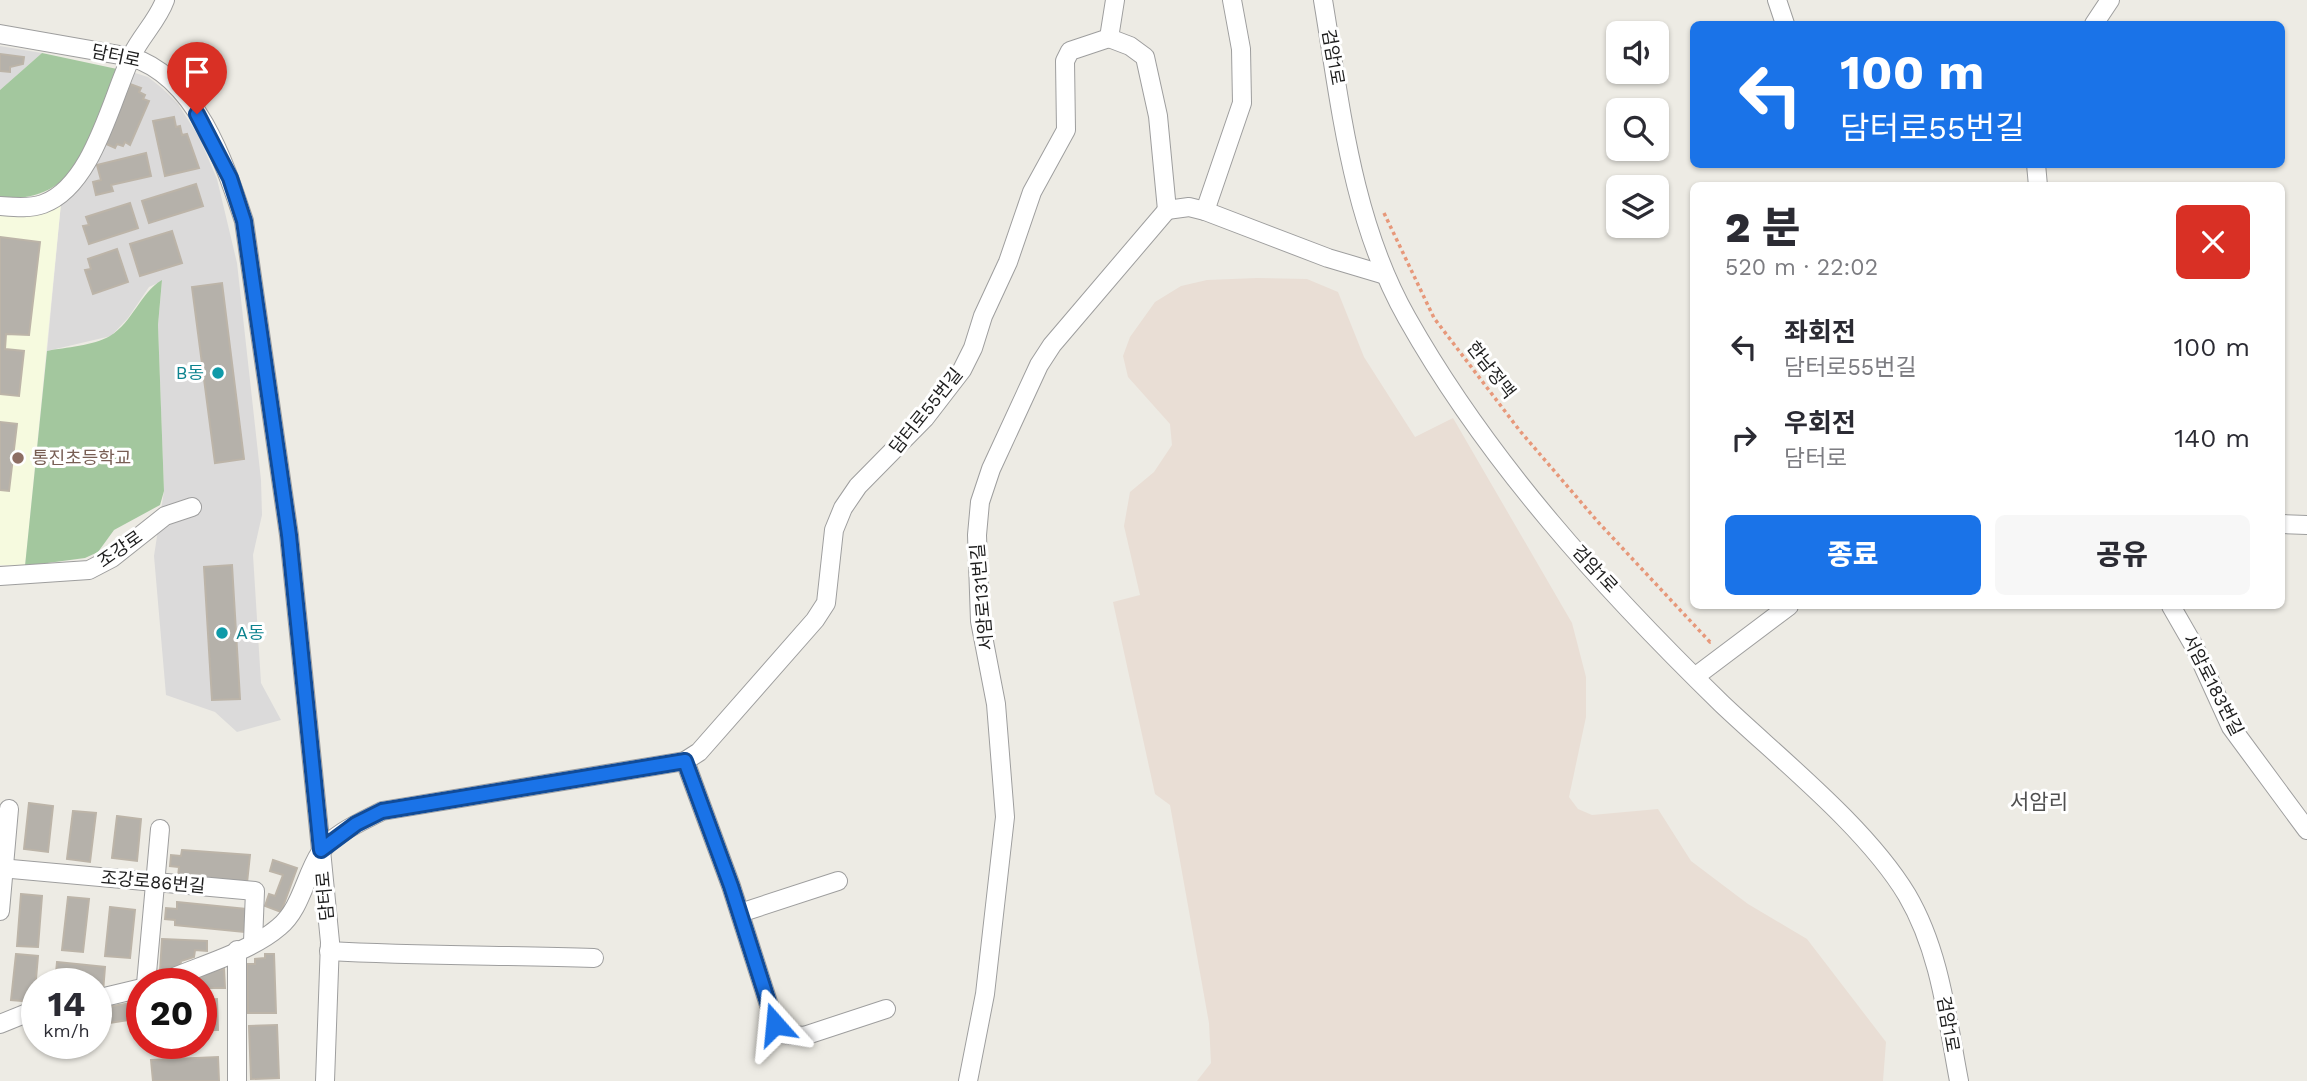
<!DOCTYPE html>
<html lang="ko">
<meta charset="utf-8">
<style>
:root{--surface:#fff;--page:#f7f7f7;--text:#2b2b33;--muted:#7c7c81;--accent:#1a73e8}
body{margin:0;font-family:"Work Sans","Noto Sans KR",sans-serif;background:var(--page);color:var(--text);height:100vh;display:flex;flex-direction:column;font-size:26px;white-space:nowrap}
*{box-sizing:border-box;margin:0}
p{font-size:23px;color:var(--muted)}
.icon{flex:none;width:38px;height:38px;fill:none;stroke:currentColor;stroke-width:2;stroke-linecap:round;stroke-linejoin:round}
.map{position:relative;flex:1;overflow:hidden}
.panel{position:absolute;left:1690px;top:182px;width:595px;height:427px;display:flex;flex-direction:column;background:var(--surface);border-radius:10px;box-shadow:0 2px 5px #0004}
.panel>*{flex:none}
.banner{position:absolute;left:1690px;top:21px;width:595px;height:147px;border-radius:10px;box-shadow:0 2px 5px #0004;background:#1a73e8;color:#fff;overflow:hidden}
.buttons{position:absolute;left:1606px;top:21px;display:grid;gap:14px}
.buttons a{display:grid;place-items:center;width:63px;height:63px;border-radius:10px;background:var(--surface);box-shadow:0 2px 5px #0004;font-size:35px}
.speed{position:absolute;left:21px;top:968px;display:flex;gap:14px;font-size:35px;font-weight:700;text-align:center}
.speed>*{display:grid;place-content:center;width:91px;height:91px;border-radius:50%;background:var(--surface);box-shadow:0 2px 5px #0004;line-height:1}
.speed small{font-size:18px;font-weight:400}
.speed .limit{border:10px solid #d22;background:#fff;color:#111}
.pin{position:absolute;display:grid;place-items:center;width:60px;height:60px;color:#fff;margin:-72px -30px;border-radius:50% 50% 50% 0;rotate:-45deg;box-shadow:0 0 7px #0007}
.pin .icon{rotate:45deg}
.me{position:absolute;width:77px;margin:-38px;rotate:342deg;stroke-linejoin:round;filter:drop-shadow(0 0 5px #0008)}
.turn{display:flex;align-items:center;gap:24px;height:147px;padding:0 35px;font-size:32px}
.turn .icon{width:91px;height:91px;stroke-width:2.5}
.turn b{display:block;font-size:49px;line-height:60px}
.round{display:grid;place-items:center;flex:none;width:74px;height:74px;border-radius:10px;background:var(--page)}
.headline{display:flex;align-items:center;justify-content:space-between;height:119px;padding:0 35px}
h1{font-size:42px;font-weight:800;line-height:52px}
.cta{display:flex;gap:14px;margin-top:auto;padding:14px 35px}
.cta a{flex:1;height:80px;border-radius:10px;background:var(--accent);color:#fff;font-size:28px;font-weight:800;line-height:80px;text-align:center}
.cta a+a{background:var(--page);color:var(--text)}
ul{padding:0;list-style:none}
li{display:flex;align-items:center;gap:21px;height:91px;padding:0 35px}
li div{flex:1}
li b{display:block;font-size:26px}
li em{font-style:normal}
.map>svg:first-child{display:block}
.residential{fill:#dbdada}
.education{fill:#f6fadf}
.military{fill:#e9ded5}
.forest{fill:#a3c79e}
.building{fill:#b5b1aa;stroke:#bcb4a8;stroke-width:2}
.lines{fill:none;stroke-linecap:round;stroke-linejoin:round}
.minor-casing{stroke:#9e9e9e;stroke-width:20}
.path{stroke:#e7987a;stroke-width:3.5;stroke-dasharray:3.5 3.5;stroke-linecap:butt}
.minor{stroke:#fff;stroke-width:18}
.route-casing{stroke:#114b97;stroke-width:18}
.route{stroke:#1a73e8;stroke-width:12}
.culture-dot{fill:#0f9aa8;stroke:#fff;stroke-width:2.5}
.education-dot{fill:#8d6e63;stroke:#fff;stroke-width:2.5}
.labels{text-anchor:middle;stroke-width:6;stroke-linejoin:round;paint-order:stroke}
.street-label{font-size:18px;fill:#1d1d1d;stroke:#fff}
.culture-label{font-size:18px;fill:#0d838f;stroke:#fff;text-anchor:end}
.education-label{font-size:18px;fill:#785e54;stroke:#fff;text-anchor:start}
.quarter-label{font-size:21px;fill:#505050;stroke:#fff}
</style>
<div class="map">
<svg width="2307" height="1081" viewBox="0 0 2307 1081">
<rect width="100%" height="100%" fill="#edebe4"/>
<g class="residential">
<polygon points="0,46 42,53 0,90"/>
<polygon points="132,72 148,77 162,88 178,104 199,137 217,179 237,263 261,480 262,515 253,555 261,683 281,720 237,732 215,712 166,695 154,556 164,491 158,325 162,281 149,287 128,318 111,336 47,351 61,203"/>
</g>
<polygon class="education" points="61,203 25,566 0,565 0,213"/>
<polygon class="military" points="1257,278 1307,279 1338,292 1364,357 1415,437 1453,418 1572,623 1586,677 1586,717 1569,797 1578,809 1592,815 1658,809 1691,861 1748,904 1807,939 1886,1042 1883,1081 1197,1081 1211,1063 1209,1023 1170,805 1155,794 1113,602 1140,595 1124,526 1130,492 1154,472 1172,445 1170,424 1128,377 1123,356 1130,337 1155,302 1181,286 1207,280"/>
<g class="forest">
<path d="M 42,53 L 117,69 C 94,131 82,204 0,198 L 0,90 Z"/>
<path d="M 162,280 L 158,325 L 164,491 L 160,505 L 114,530 L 98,552 L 85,558 L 25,566 L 47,351 C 66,347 93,346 110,336 C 133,322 140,293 162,280 Z"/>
</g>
<g class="building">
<polygon points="0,54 24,57 23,64 10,67 10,72 0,71"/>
<polygon points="130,84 141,88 139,92 145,95 143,99 149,101 130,145 125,142 123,146 117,144 115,148 104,143"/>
<polygon points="174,117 176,127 180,126 182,135 187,134 199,168 165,176 153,121"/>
<polygon points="146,153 151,176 111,185 113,191 96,195 93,182 101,180 97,165"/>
<polygon points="196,184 203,206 149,223 142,201"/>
<polygon points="130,203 138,228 89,244 83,226 89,225 86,217"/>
<polygon points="172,231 182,263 140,276 130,244"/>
<polygon points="0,237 40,242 29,335 6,334 5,349 24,351 19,396 0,394"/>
<polygon points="117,249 128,282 93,294 85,270 91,269 88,259"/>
<polygon points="222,283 244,459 215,463 192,287"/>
<polygon points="0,422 17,424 9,491 0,490"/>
<polygon points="232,565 240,699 212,700 204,567"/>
<polygon points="29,803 53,806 48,852 24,849"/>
<polygon points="73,811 96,813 90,862 67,859"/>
<polygon points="117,816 141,819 137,861 112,858"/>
<polygon points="182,850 250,855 247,883 178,877 179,867 170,866 171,855 181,856"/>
<polygon points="273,860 297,868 281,912 265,906 269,894 275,896 283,875 270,871"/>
<polygon points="21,894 42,896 38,947 17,946"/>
<polygon points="68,897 89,899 83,952 62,950"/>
<polygon points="177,902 246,909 244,932 175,925 175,920 165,919 166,908 177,909"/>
<polygon points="110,907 135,910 130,958 105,956"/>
<polygon points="162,939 207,941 207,951 195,950 194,957 181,961 180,968 160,971"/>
<polygon points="16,954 38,956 34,1002 11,1000"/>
<polygon points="265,954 274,954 276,1013 248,1013 247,964 255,964 255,959 265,958"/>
<polygon points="57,962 105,967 103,992 96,991 96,984 55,984"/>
<polygon points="224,969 225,988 201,988 201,984 195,984 195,978 201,978 201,973"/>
<polygon points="217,999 218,1030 201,1030 201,1000"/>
<polygon points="132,1003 135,1019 109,1023 106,1007"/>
<polygon points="277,1025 279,1078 251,1079 249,1026"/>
<polygon points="218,1057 219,1081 153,1081 151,1060"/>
</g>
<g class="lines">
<g class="minor-casing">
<g id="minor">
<path d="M 1323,0 C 1341,108 1352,221 1407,318 C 1488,462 1604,589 1722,704 C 1780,759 1866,827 1907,895 C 1940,951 1947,1018 1959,1081"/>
<polyline points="1777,0 1785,24"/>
<polyline points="2094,24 2110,0"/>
<path d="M 0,34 L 131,57 C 196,77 224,161 244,221 L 289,535 L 321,850 L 330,942 L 325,1081"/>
<polyline points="1109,38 1130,46 1145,57 1158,116 1167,210 1189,207 1205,211 1328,258 1385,275"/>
<polyline points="2036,164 2038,186"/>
<path d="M 0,206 C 13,207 30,209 43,204 C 93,186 111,99 132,55 C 141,36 158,20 165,0"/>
<polyline points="1205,211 1242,103 1241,49 1232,0"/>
<polyline points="2282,524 2307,525"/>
<polyline points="0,576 89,570 112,558 165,516 192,507"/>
<polyline points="2171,606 2194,646 2231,727 2307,830"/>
<polyline points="1696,676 1789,606"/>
<polyline points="685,761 731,886 775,1024 783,1034 804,1036 886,1009"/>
<polyline points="0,868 255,891 253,942"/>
<polyline points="0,911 9,809"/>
<polyline points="740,913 838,881"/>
<path d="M 329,951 C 418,956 506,955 594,958"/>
<polyline points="146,984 160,829"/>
<path d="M 158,984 C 194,967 249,953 279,927 C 301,909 305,876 320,853 C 332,834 363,821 382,811 L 685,761 L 699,752 L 815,620 L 826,603 L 834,530 L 843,508 L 858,486 L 925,418 L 962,370 L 973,348 L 983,316 L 1008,262 L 1032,192 L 1066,130 L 1065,61 L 1070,51 L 1109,38 L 1115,0"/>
<polyline points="96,999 142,988"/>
<polyline points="0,1024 37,1009"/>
<polyline points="237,1081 237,950"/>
<polyline points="968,1081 985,994 1005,817 996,704 980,621 977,535 980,502 991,469 1039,365 1052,345 1167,210"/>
</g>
</g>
<polyline class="path" points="1384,213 1434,318 1520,431 1598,522 1710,642 1713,640"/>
<use href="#minor" class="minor"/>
</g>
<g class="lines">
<g class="route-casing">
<polyline id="route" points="197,114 230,178 244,221 289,535 321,850 356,824 382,811 685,761 731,886 775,1024"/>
</g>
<use href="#route" class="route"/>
</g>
<g class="culture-dot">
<circle cx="218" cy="373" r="7"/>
<circle cx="222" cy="633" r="7"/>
</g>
<circle class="education-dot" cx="18" cy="458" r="7"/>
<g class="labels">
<g class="street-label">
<text transform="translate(116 56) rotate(12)" y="6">담터로</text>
<text transform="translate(1333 57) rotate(80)" y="6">검암1로</text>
<text transform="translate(1491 370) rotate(52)" y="6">한남정맥</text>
<text transform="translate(926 411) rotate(-51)" y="6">담터로55번길</text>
<text transform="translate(120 549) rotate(-35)" y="6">조강로</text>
<text transform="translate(1595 569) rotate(47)" y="6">검암1로</text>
<text transform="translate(982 597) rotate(-95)" y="6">서암로131번길</text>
<text transform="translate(2213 685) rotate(63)" y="6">서암로183번길</text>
<text transform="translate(153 882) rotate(5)" y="6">조강로86번길</text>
<text transform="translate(325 896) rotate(-95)" y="6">담터로</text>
<text transform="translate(1948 1024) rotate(80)" y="6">검암1로</text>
</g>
<g class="culture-label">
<text x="204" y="379">B동</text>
<text x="236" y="639" text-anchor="start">A동</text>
</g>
<g class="education-label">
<text x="32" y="464">통진초등학교</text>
</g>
<g class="quarter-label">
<text x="2039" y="809">서암리</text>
</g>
</g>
</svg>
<div class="buttons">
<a><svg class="icon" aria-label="sound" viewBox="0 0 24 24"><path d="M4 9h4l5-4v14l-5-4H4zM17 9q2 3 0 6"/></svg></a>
<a><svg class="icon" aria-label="search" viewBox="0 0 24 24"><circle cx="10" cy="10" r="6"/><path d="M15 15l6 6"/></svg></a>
<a><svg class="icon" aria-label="layers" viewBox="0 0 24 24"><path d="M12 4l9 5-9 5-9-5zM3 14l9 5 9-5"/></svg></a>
</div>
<div class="speed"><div>14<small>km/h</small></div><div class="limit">20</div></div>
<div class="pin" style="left:197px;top:114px;background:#d93025"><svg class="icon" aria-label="arrive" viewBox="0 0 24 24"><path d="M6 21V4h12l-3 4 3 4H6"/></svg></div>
<svg class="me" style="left:775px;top:1024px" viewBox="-20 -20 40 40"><path d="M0-17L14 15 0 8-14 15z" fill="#1a73e8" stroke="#fff" stroke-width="4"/></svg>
<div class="banner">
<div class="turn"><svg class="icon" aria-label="left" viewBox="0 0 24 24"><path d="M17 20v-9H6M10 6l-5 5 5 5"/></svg><div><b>100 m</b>담터로55번길</div></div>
</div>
<section class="panel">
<div class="headline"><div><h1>2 분</h1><p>520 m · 22:02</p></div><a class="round" style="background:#d93025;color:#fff"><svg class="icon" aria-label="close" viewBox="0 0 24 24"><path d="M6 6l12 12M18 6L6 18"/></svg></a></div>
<ul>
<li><svg class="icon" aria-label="left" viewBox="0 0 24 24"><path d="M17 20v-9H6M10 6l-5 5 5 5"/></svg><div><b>좌회전</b><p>담터로55번길</p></div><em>100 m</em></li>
<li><svg class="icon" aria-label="right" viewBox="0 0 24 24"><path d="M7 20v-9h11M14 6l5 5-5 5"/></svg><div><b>우회전</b><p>담터로</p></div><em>140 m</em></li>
</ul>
<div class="cta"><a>종료</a><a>공유</a></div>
</section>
</div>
